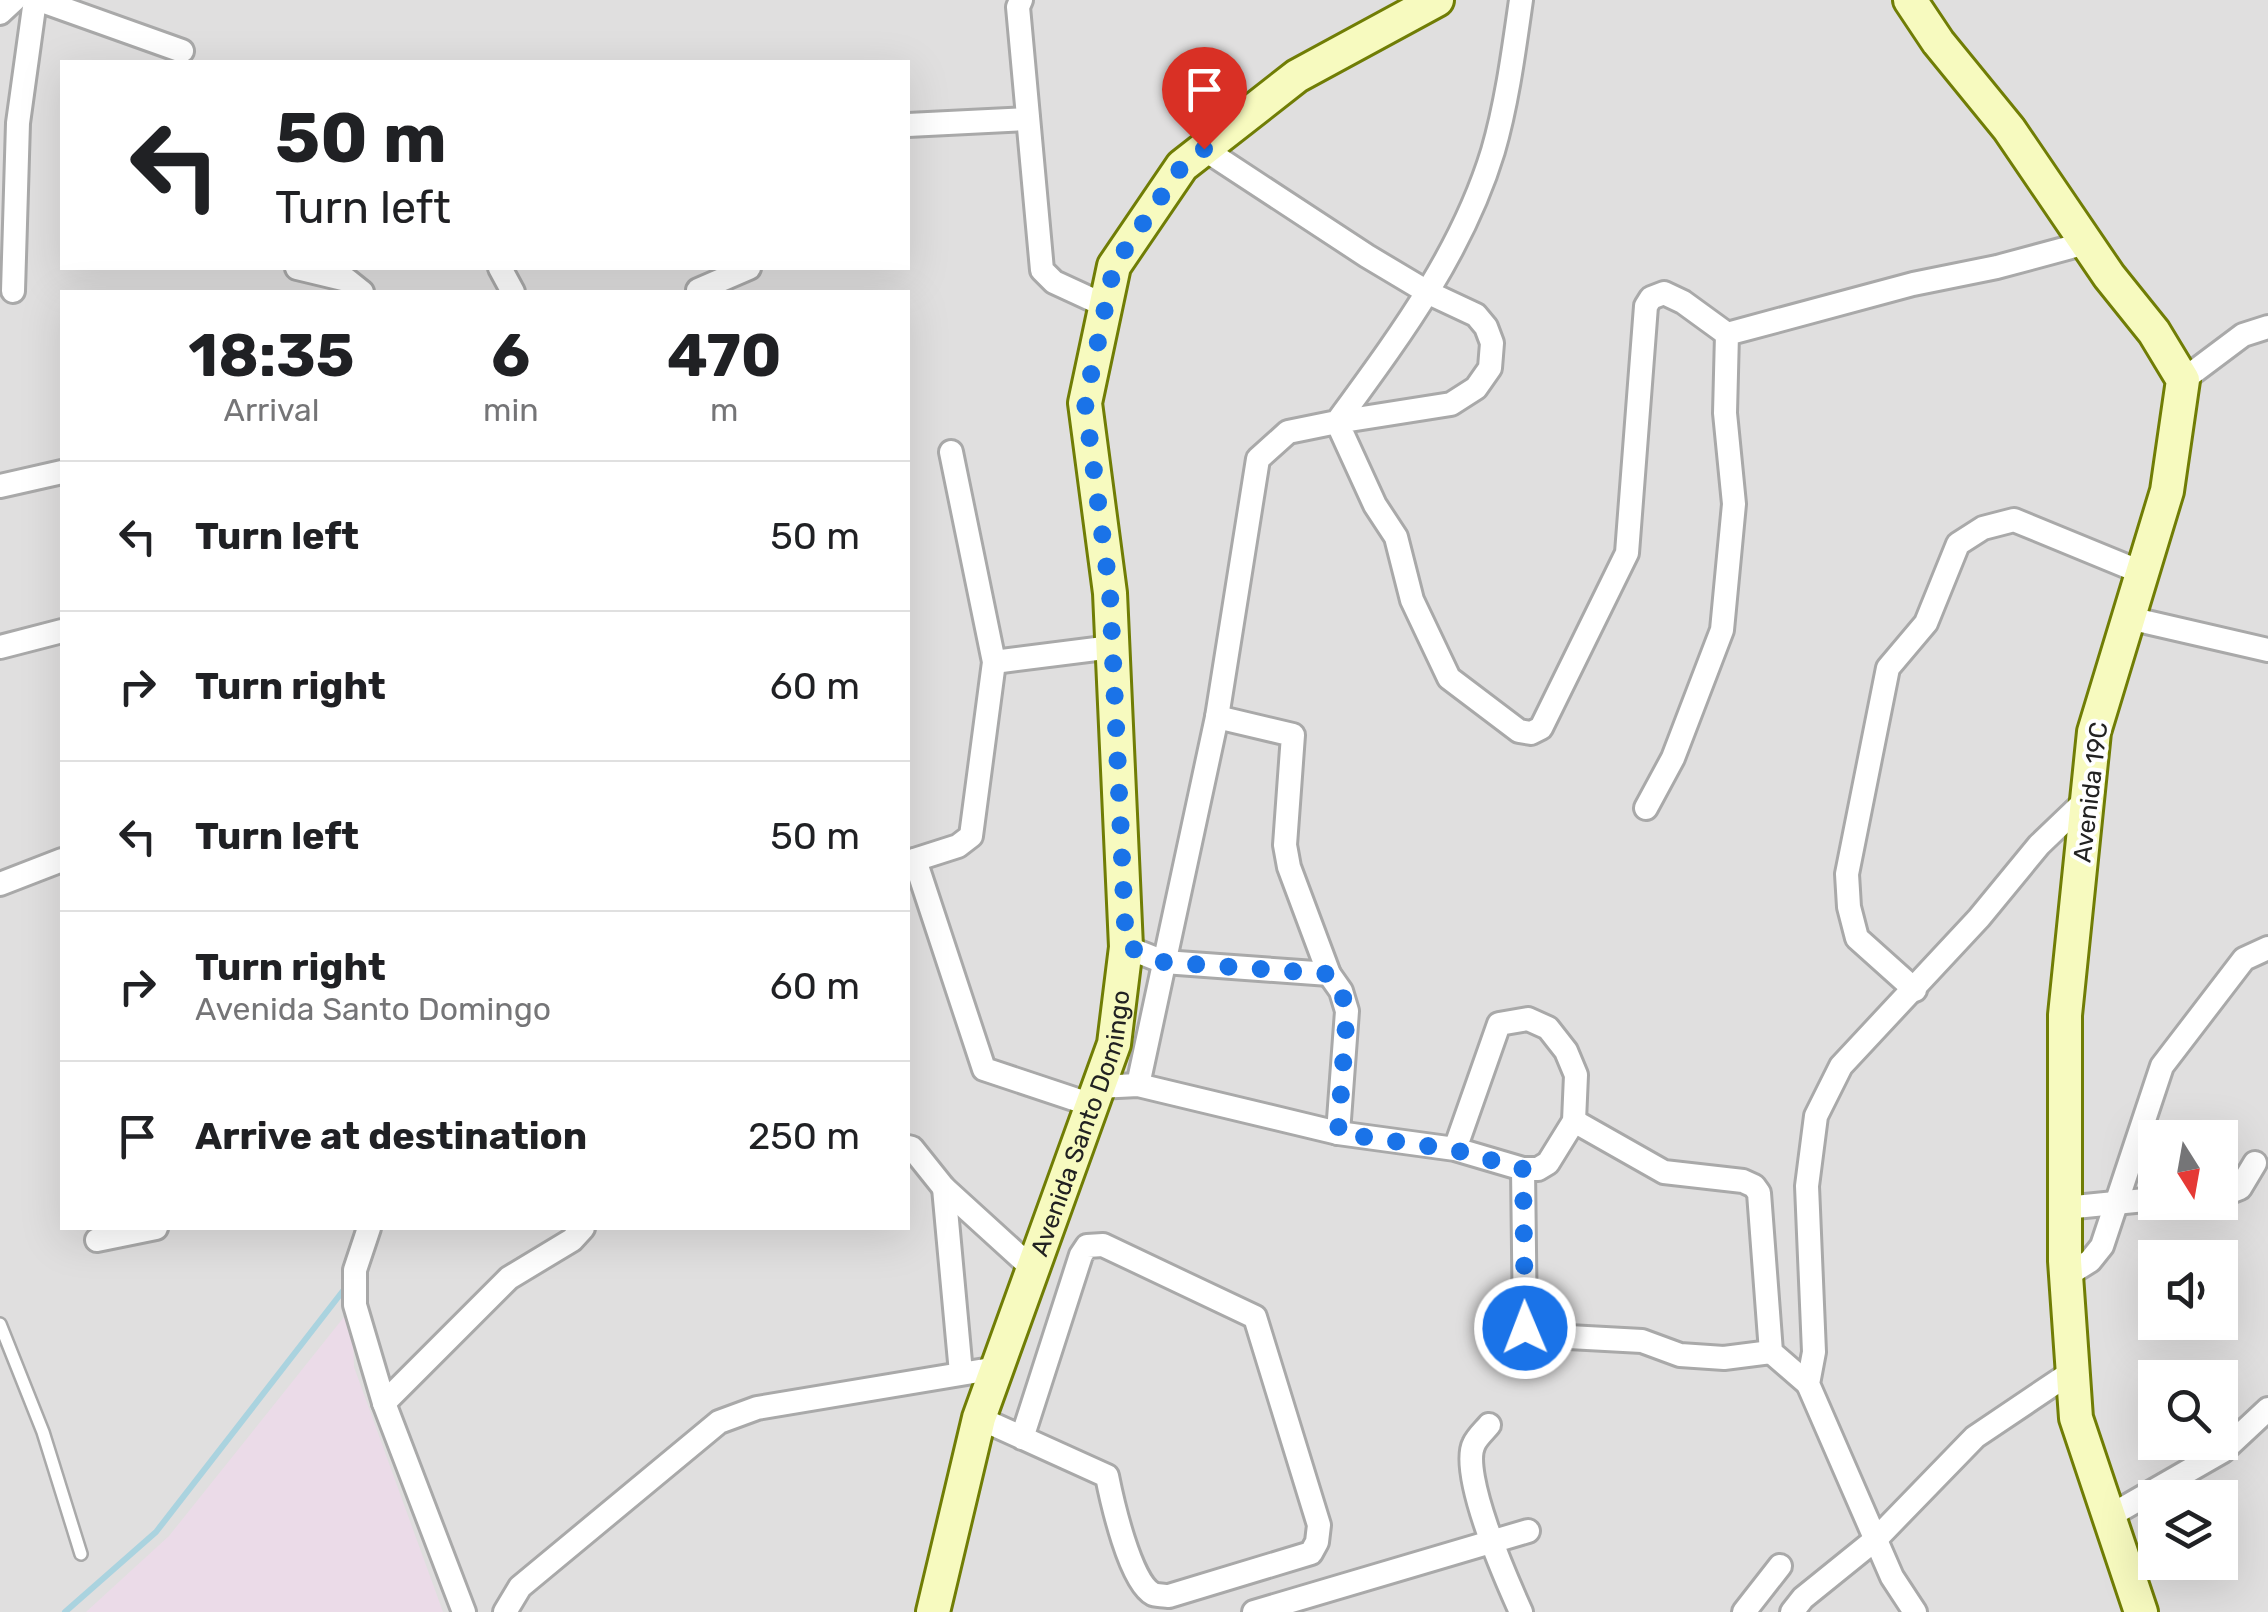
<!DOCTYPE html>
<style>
:root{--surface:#fff;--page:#f6f6f6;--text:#202124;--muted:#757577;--line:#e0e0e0}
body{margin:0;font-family:Rubik,sans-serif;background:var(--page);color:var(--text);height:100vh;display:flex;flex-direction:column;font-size:38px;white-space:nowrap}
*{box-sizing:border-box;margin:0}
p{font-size:32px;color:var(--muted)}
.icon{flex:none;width:55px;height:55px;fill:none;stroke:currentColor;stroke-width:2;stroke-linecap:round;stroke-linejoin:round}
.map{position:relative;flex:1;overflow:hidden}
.drawer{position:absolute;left:60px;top:290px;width:850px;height:940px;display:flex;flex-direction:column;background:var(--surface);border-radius:0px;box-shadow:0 10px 40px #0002}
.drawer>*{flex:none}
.top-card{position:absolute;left:60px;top:60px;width:850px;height:210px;border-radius:0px;box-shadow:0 10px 40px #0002;background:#fff;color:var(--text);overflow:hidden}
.needle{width:65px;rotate:169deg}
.tools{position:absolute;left:2138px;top:1120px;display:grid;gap:20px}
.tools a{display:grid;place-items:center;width:100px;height:100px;border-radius:0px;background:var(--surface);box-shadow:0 10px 40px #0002;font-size:50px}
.pin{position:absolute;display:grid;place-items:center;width:85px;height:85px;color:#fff;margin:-102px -42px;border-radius:50% 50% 50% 0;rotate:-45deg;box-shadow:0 0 10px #0007}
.pin .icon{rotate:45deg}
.me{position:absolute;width:110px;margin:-55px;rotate:359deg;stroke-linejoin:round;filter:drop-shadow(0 0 8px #0008)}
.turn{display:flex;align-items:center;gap:35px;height:210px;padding:0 50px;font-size:45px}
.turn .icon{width:130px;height:130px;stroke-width:2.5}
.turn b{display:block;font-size:70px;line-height:85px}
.eta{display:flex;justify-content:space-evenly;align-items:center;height:170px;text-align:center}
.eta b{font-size:60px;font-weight:700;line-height:70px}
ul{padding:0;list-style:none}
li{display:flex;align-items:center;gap:30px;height:150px;padding:0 50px;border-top:2px solid var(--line)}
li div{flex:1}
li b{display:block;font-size:38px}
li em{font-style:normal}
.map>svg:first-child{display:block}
.residential{fill:#e0dfdf;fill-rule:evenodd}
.industrial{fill:#ebdbe8}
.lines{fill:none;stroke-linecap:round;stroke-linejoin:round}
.stream{stroke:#aad3df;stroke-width:6}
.lane-casing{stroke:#a9a9a9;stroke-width:16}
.street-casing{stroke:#a9a9a9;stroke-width:28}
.secondary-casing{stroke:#707d05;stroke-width:38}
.lane{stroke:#fff;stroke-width:11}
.street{stroke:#fff;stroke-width:22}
.secondary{stroke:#f7fabf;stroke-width:32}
.route{stroke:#1a73e8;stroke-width:18;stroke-dasharray:0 32.4}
.labels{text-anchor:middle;stroke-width:8;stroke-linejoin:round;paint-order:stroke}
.street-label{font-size:25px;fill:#222;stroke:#fff}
</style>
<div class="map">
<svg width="2268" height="1612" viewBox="0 0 2268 1612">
<rect width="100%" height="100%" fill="#f2efe9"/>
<path class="residential" d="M 0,0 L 2268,0 L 2268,1612 L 0,1612 ZM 62,62 L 908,62 L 908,268 L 62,268 ZM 62,292 L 908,292 L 908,1228 L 62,1228 ZM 2155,1138 L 2220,1138 L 2220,1202 L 2155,1202 ZM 2155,1258 L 2220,1258 L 2220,1322 L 2155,1322 ZM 2155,1378 L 2220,1378 L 2220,1442 L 2155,1442 ZM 2155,1498 L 2220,1498 L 2220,1562 L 2155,1562 Z"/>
<polygon class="industrial" points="352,1307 354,1367 443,1612 86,1612 169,1536"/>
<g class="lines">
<polyline class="stream" points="65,1612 156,1532 346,1287"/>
<g class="lane-casing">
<polyline id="lane" points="0,1324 43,1432 81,1554"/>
</g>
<g class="street-casing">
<g id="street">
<polyline points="39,0 182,51"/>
<polyline points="1021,0 1018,7 1042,270 1054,282 1106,306"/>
<polyline points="0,13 14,0"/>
<polyline points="908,125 1028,119"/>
<polyline points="1204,149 1367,256 1429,293 1476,315 1486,327 1492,343 1490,368 1476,388 1451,404 1337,422 1375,505 1396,537 1412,600 1449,678 1519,731 1531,733 1541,728 1627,553 1646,306 1651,298 1664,293 1683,302 1727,334"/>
<polyline points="297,268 347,280 362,292"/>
<polyline points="500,268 513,292"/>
<polyline points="698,290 749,268"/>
<polyline points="13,291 18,123 35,0"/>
<polyline points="2183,380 2243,335 2268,327"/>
<polyline points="0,486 62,472"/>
<polyline points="2129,618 2268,650"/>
<polyline points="0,647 62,631"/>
<polyline points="994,662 1112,647"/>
<polyline points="1217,717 1293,735 1285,845 1289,867 1329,974 1341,991 1347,1011 1338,1133"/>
<polyline points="1646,808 1673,758 1722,630 1734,504 1725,413 1727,334 1913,284 1997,267 2086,243"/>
<polyline points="915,860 984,1069 1092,1105"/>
<polyline points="908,862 958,846 971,836 994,662 951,452"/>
<polyline points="0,884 62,860"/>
<polyline points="1126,947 1164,962 1329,974"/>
<polyline points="1915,990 1857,938 1849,907 1847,874 1888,668 1926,623 1958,544 1983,528 2014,520 2143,573"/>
<path d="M 1138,1085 L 1217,717 L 1258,459 L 1288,432 L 1337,422 C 1399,337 1462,253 1493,151 C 1507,103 1514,49 1521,0"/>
<polyline points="1098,1087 1138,1085 1338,1133 1455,1149 1523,1169 1538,1169 1548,1163 1574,1121 1576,1075 1566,1051 1548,1028 1528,1019 1499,1024 1455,1149"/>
<polyline points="1574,1121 1664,1172 1743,1181 1754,1186 1759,1193 1771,1352 1808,1384"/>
<polyline points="908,1147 912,1148 944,1188 1033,1269"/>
<polyline points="1523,1169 1525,1329 1532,1335 1642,1341 1680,1355 1724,1358 1771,1352"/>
<polyline points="944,1188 961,1373"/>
<polyline points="2220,1196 2240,1188 2255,1163"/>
<polyline points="2065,1208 2155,1199"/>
<polyline points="369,1228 355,1270 355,1305 384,1403 464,1612"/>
<polyline points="97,1240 156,1228"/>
<polyline points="2066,1276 2090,1261 2102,1246 2162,1066 2244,959 2268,948"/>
<polyline points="384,1403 509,1278 572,1240 583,1228"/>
<path d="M 979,1418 L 1107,1476 C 1112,1501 1130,1582 1153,1594 C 1155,1595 1167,1596 1169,1596 L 1311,1553 L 1317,1542 L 1319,1525 L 1255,1317 L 1103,1245 L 1087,1246 L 1081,1255 L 1022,1438"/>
<path d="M 1489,1425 C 1485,1430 1477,1437 1474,1444 C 1459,1473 1507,1581 1521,1612"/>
<polyline points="2108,1517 2223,1451 2268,1409"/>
<polyline points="505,1612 520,1587 719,1422 757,1408 997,1368"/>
<polyline points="1254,1612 1528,1531"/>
<polyline points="1744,1612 1780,1566"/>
<polyline points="1792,1612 1803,1598 1876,1539 1975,1437 2073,1371"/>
<polyline points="1915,1612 1892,1577 1808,1384 1814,1352 1807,1186 1816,1116 1841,1066 1979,918 2039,845 2087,799"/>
</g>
</g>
<g class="secondary-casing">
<g id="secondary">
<polyline points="1910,0 1938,42 2009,129 2109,276 2154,332 2183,380 2167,491 2094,732 2065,1015 2065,1261 2076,1418 2141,1612"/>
<path id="s1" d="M 933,1612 L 979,1418 L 1114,1044 L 1126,947 L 1110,593 L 1085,403 L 1114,266 L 1182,166 L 1297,76 L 1437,0"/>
</g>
</g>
<use href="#lane" class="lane"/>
<use href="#street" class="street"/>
<use href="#secondary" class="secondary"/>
</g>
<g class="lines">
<polyline class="route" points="1204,149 1182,166 1114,266 1085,403 1110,593 1126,946 1164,962 1330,974 1341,991 1347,1011 1338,1133 1455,1150 1523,1169 1525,1328"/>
</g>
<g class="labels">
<g class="street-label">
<text transform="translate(2090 792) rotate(-83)" y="9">Avenida 19C</text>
<text dy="9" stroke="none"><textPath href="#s1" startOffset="512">Avenida Santo Domingo</textPath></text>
</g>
</g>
</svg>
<div class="tools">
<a><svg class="needle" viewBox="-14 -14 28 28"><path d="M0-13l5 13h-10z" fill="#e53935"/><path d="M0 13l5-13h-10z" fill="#757577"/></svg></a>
<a><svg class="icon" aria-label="sound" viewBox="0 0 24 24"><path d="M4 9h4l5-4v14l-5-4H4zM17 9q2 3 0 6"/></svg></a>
<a><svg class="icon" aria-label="search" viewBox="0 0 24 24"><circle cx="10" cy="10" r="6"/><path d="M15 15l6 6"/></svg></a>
<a><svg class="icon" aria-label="layers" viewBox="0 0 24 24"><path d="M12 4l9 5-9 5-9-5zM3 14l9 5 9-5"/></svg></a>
</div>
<div class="pin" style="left:1204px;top:149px;background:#d93025"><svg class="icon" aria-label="arrive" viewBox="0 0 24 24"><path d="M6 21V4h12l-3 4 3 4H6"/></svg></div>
<svg class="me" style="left:1525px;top:1328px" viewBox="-20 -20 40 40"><circle r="17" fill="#1a73e8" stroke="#fff" stroke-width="3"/><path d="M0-11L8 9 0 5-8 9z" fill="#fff"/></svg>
<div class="top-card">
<div class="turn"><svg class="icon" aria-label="left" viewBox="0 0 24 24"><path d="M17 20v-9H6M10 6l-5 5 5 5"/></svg><div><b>50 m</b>Turn left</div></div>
</div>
<section class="drawer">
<div class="eta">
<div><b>18:35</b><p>Arrival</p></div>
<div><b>6</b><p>min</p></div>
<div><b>470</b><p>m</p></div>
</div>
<ul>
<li><svg class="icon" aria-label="left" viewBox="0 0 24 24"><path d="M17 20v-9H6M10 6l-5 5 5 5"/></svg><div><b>Turn left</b></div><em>50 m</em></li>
<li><svg class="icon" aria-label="right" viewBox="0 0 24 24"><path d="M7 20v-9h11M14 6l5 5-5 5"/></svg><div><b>Turn right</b></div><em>60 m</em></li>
<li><svg class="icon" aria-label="left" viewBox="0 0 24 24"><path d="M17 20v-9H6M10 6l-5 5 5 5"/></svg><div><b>Turn left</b></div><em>50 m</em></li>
<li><svg class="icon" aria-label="right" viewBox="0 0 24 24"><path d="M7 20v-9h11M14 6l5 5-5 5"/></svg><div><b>Turn right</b><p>Avenida Santo Domingo</p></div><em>60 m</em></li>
<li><svg class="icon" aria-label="arrive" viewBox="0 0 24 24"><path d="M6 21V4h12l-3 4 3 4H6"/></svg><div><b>Arrive at destination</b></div><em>250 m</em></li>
</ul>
</section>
</div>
